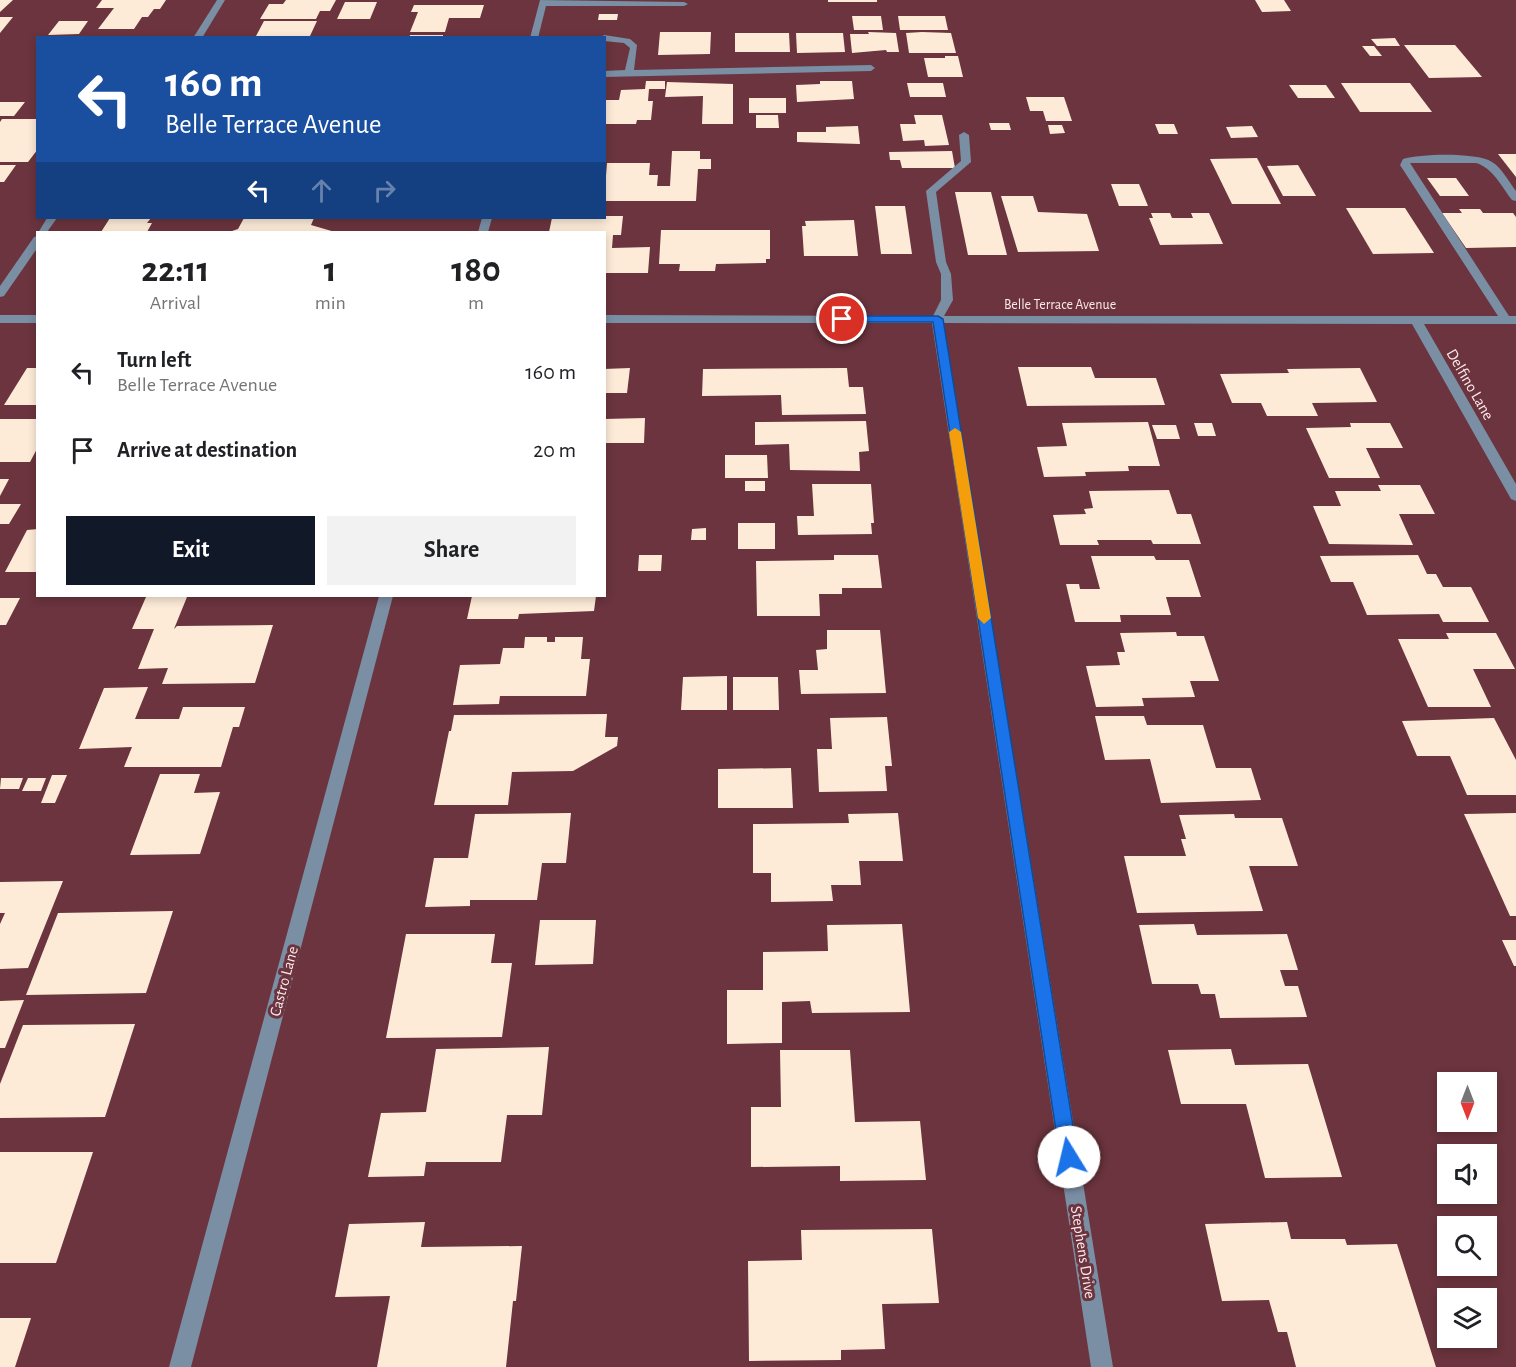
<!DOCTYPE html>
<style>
:root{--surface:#fff;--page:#f2f2f2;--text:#202124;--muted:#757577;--accent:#111827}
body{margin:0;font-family:"Alegreya Sans",sans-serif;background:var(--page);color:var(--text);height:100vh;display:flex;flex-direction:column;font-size:22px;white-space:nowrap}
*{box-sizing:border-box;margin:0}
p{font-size:20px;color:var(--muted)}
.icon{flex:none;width:33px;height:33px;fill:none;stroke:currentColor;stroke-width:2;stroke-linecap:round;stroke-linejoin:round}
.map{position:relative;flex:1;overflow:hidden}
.drawer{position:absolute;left:36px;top:231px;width:570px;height:366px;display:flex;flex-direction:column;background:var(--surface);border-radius:0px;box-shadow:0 3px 9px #0003}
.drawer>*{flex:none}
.guide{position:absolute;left:36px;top:36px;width:570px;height:183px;border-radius:0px;box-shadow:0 3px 9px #0003;background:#1a4fa0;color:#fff;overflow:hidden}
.needle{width:39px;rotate:180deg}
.controls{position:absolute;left:1437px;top:1072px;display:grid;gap:12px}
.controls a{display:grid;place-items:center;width:60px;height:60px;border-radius:0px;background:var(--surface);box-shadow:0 3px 9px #0003;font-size:30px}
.pin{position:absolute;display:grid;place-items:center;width:51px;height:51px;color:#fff;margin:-26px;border:3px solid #fff;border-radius:50%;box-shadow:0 2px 6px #0007}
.me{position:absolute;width:66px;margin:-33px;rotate:351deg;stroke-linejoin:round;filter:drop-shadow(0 0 4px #0008)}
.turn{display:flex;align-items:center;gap:21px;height:126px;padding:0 30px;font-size:27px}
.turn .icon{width:78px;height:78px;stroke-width:2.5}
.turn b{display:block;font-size:42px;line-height:51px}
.lanes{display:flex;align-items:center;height:57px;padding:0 30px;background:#0003;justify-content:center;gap:30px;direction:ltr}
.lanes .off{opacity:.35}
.eta{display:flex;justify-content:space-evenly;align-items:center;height:102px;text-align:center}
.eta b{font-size:36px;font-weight:700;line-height:42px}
.primary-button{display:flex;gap:12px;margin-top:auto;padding:12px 30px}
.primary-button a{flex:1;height:69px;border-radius:0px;background:var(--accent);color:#fff;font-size:24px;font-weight:700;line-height:69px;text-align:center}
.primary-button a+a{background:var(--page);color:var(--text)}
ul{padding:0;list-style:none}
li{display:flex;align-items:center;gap:18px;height:78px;padding:0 30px}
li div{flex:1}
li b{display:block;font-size:22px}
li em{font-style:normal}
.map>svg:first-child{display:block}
.building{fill:#fdebd8}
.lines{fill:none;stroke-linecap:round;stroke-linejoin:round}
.minor{fill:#7a8ea4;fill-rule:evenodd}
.route{fill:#1a73e8;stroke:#114b97;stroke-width:1.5}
.slow{fill:#f59e0b}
.labels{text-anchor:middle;stroke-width:6;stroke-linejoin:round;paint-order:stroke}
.far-street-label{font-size:14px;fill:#fde8ea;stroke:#6b343e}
.street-label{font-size:16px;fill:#fde8ea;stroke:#6b343e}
</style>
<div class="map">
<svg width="1516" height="1367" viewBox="0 0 1516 1367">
<rect width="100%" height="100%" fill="#6b343e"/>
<g class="building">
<polygon points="0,0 13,0 0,12"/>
<polygon points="102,0 166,0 160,9 154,9 148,17 142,17 134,29 98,29 114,8 96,8"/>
<polygon points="286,0 336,0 330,11 320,11 316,19 260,19 269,4 283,4"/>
<rect x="828" y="0" width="49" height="2"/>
<polygon points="1255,0 1284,0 1291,11 1262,12"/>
<polygon points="345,2 377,2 370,19 337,19"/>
<polygon points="414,5 484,5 480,18 449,18 445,32 410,32 418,12 411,12"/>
<polygon points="599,14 618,14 617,20 598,20"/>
<polygon points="852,16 881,16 883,30 854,30"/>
<polygon points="898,16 945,16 948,30 900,30"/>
<polygon points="0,17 13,17 0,33"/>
<polygon points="59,21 88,21 79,34 48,35"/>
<polygon points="264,21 317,21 309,38 256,36"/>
<polygon points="660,32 711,32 710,54 658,55"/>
<polygon points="868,32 896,33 899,52 887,52 886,50 852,53 850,34 869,34"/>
<polygon points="922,32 951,33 956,53 909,53 906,33"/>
<polygon points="735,33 789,33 790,52 735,52"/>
<polygon points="796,33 843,33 845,52 797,53"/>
<polygon points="410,35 443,35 443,38 409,38"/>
<polygon points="1395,38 1400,46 1377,46 1371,39"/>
<polygon points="1404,45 1455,45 1482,77 1429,78"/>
<polygon points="1362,46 1374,46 1382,56 1370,56"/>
<polygon points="945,56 958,56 963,77 928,77 924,58 945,58"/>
<polygon points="646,81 665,81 665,89 649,89 648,101 653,101 651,120 637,120 636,124 604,124 604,100 619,100 621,90 645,89"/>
<polygon points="820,81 852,81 854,99 797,102 796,85 820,84"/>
<polygon points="667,82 733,84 733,124 702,124 703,96 665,97"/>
<polygon points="907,83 943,83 946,97 910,97"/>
<polygon points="1341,83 1410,83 1432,112 1360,112"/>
<polygon points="1289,85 1326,85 1335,98 1298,98"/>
<polygon points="1026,97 1064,97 1072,121 1046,121 1043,111 1030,111"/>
<rect x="749" y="98" width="37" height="15"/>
<polygon points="0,102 25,102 14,116 0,116"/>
<polygon points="756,115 778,115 779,128 756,128"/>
<polygon points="914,115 942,115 949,145 925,146 924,140 903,141 900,124 916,124"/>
<polygon points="2,119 38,119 38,149 28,162 0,162 0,122"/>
<polygon points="989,123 1009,123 1011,130 991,130"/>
<polygon points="1155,124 1174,124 1178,134 1159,134"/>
<polygon points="1048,125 1062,125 1065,133 1050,134"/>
<polygon points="858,126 860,144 797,142 797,132 826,132 826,127"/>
<polygon points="1252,126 1258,137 1231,138 1226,127"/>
<polygon points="672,151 700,151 700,159 711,159 711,169 698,169 696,201 604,201 607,163 650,163 649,175 658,175 657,186 670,186"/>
<polygon points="952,151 955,168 902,168 900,160 890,160 889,152"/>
<polygon points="1498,154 1516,154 1516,177"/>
<polygon points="1257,158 1281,204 1232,204 1210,159"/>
<polygon points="0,165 16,165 4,182 0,182"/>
<polygon points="1298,165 1316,196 1283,196 1267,166"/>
<polygon points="1427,178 1456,178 1469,196 1440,196"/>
<polygon points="1111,184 1139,184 1148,206 1119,206"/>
<polygon points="955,192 991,192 1007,255 968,255"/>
<polygon points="1001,196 1033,196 1038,212 1087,214 1099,251 1018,252"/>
<polygon points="875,206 905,206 912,254 881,254"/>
<polygon points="1346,208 1405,208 1434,253 1373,254"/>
<polygon points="1459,209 1480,209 1483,213 1513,213 1516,217 1516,247 1466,248 1442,213 1462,213"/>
<polygon points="1151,213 1170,213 1172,218 1193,218 1191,213 1209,213 1223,244 1160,245 1149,218 1153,218"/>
<polygon points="604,216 623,216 621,235 613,235 612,248 650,247 648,273 604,273 604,232 549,232 552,218"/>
<polygon points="110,218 151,218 147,223 152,223 147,232 101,232"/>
<polygon points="244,218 314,218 311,225 335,232 229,232 238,229"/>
<polygon points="854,220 858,256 804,256 802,226 806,226 805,221"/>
<polygon points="661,230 770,230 770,259 766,259 766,263 716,264 715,271 679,271 680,264 659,264"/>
<polygon points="1018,367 1091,367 1095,378 1156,378 1165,405 1027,406"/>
<polygon points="27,368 38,368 38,405 4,405"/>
<polygon points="630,368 627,393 604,393 604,369"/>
<polygon points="847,368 849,387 863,387 866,414 782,415 781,395 702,396 703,369"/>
<polygon points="1360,368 1377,402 1312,403 1318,416 1267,416 1261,403 1232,403 1220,374 1289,373 1287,369"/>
<polygon points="645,418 644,443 604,443 604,419"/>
<polygon points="0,419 38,419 38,447 30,462 0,462"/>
<polygon points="866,421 869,451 859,452 860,471 790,470 789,444 755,445 755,422"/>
<polygon points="1148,422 1160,466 1128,466 1129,471 1085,472 1086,476 1044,477 1037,447 1067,446 1062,423"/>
<polygon points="1194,423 1212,423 1216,436 1198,436"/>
<polygon points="1350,423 1390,423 1403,448 1366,448 1380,478 1329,478 1306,428 1351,427"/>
<polygon points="1152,425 1176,425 1180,439 1157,439"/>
<polygon points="725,455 767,455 768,478 725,478"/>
<polygon points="0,479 9,479 0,496"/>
<rect x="745" y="481" width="20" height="10"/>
<polygon points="812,484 871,484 874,523 871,523 872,534 798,535 797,516 814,516"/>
<polygon points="1378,485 1420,485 1435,514 1399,514 1413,545 1329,544 1313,506 1341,506 1335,491 1381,491"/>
<polygon points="1169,490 1177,514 1191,514 1201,544 1153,544 1151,540 1097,540 1099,545 1060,545 1053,515 1086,514 1084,509 1093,508 1089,491"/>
<polygon points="0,504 21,504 9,524 0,524"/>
<rect x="738" y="523" width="37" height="26"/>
<polygon points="706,528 706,540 691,540 692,529"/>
<polygon points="38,529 38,572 5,572 27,530"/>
<polygon points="639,555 662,555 661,571 638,571"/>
<polygon points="834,555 878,555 882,588 842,588 842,594 819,594 820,616 757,616 756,561 834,560"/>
<polygon points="1418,555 1427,574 1436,574 1443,587 1471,587 1489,622 1443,622 1439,614 1367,615 1353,582 1331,582 1320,556"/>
<polygon points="1091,556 1154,556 1156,560 1189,560 1201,597 1166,597 1171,615 1120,615 1121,622 1075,622 1066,584 1079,584 1080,589 1100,589"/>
<polygon points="472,596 596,596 594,611 519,614 518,619 467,619"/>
<polygon points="146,597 187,597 174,629 177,626 273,625 255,683 162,684 168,668 138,669 154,629 132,629"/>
<polygon points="0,598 20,598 6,625 0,625"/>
<polygon points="827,630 880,630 886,693 801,694 799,670 818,670 816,650 827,649"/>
<polygon points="1176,632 1177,636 1204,636 1219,681 1190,681 1195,697 1142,698 1144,706 1096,707 1086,666 1120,665 1117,652 1125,652 1120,633"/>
<polygon points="1446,633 1496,633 1515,669 1473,669 1491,707 1428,707 1398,639 1449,639"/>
<polygon points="525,637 547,637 547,642 555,642 555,637 583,637 581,659 590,659 586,696 500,696 499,704 453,705 460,665 500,664 503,648 524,648"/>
<polygon points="727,676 727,710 681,710 683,677"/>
<polygon points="733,677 778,677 779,710 733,710"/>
<polygon points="148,687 135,719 179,719 183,707 245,707 239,727 233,727 221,767 124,767 132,747 79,749 104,688"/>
<polygon points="607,714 605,737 618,737 617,746 573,771 512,772 508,805 434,805 449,731 451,731 454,715"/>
<polygon points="1095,716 1144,716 1147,725 1203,725 1216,768 1251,768 1261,800 1161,803 1150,759 1105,760"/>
<polygon points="887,717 892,766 885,766 887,791 819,792 817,749 832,749 830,718"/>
<polygon points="1494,718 1516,760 1516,795 1467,795 1450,756 1417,756 1402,721"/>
<polygon points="791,768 793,808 718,808 718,769"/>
<polygon points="160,774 200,774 194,793 220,792 200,854 130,855"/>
<polygon points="52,775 67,775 55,803 41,803"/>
<polygon points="1,778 23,778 19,789 0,789"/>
<polygon points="28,778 46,778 41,791 22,791"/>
<polygon points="571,813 566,863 542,863 537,900 470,900 470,906 425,907 434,858 468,858 475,814"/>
<polygon points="898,813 903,861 859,861 861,885 831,885 833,901 771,902 771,873 753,873 753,824 849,823 848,814"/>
<polygon points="1516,813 1516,916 1510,916 1464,814"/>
<polygon points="1234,814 1235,818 1282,818 1298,866 1249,866 1263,911 1137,913 1124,856 1186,856 1181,839 1186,839 1179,815"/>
<polygon points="63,881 28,968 0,969 0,924 5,913 0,913 0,882"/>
<polygon points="173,911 146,993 26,995 58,913"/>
<polygon points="540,920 596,920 593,964 535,965"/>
<polygon points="902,924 910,1012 812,1013 810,1001 782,1002 782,1043 727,1044 727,990 763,990 763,952 828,951 827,925"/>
<polygon points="1194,924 1197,935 1287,934 1298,970 1280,970 1285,986 1298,986 1307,1017 1220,1018 1215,994 1201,994 1198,984 1152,984 1139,925"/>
<polygon points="406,934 495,934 491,963 512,963 502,1037 386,1038"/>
<polygon points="1502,940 1516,940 1516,966 1514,966"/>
<polygon points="24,1000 5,1048 0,1048 0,1001"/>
<polygon points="135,1024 105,1117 0,1118 0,1084 23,1025"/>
<polygon points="549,1047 542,1115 507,1115 501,1162 426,1162 424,1176 368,1177 381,1113 426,1112 436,1049"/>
<polygon points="1231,1049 1235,1065 1308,1064 1342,1177 1265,1178 1246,1104 1181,1104 1168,1050"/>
<polygon points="780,1050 850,1050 855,1122 920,1121 926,1180 840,1181 840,1166 751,1167 751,1107 781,1107"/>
<polygon points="0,1152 93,1152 56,1263 0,1263"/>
<polygon points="425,1222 421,1247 522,1246 516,1301 513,1301 506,1367 377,1367 390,1296 335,1297 349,1224"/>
<polygon points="1287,1222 1291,1239 1345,1239 1347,1245 1397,1244 1436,1367 1296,1367 1287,1332 1278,1332 1269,1300 1222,1301 1205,1224"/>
<polygon points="932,1229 939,1303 882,1304 885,1349 841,1350 841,1360 749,1361 748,1261 802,1260 801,1230"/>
<polygon points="0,1318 31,1318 15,1367 0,1367"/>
</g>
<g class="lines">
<g class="minor">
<polygon points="217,0 225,0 202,38 193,38"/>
<polygon points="540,0 684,2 688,4 684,6 546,6 538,38 530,38"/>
<polygon points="604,35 630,39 637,45 634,70 871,65 875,68 871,71 604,77 604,71 625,70 630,48 624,43 604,41 604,38 600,38"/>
<path d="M 964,132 L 969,135 L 971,162 L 936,192 L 946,262 L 951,274 L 953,300 L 944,316 L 1498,316 L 1400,165 L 1403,159 C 1420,154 1476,152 1492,162 C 1502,168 1509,182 1516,191 L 1516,201 L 1512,200 C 1502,187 1493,168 1476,163 L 1410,163 L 1509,316 L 1516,316 L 1516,324 L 1424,324 L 1516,484 L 1516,501 L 1511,499 L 1412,324 L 943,323 L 1113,1367 L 1091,1367 L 932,323 L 604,323 L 604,315 L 933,316 L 941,300 L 941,274 L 936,262 L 926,191 L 961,161 L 959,135 Z"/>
<polygon points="47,218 57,218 47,232 38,233"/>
<polygon points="482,218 492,218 488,232 478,232"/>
<polygon points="38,236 38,247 4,296 0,297 0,286 34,237"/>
<rect x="0" y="315" width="38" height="8"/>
<polygon points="379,596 393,596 191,1367 169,1367"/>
</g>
</g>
<polygon class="route" points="842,316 938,316 943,319 1078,1157 1075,1164 1069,1166 1063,1164 1060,1157 933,322 839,322 837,319"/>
<polygon class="slow" points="955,428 961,432 991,618 984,624 978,618 949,432"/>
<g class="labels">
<g class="far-street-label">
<text x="1060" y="309">Belle Terrace Avenue</text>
</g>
<g class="street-label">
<text transform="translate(1471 384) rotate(60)" y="6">Delfino Lane</text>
<text transform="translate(283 981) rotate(-75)" y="6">Castro Lane</text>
<text transform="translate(1084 1252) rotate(81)" y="6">Stephens Drive</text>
</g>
</g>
</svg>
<div class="controls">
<a><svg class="needle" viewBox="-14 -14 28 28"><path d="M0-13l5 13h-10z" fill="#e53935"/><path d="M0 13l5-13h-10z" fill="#757577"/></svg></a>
<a><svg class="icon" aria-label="sound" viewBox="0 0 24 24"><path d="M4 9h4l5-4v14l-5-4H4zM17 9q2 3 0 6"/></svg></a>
<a><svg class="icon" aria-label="search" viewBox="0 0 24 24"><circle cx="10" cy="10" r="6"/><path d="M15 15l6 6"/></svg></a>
<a><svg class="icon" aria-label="layers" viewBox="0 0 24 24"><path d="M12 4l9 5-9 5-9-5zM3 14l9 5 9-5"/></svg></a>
</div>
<div class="pin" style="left:842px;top:319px;background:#d93025"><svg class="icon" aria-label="arrive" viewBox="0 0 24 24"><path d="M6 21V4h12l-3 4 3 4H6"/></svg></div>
<svg class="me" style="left:1069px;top:1157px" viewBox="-20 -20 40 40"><circle r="19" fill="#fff"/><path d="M0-13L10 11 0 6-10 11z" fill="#1a73e8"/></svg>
<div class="guide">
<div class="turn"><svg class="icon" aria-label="left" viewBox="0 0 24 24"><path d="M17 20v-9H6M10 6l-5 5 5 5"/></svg><div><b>160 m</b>Belle Terrace Avenue</div></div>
<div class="lanes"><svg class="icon" aria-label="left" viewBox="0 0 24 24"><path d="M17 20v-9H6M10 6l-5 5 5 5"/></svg><svg class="icon off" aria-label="ahead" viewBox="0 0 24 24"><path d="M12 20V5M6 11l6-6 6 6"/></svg><svg class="icon off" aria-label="right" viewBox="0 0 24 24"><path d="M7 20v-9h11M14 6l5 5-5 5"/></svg></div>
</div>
<section class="drawer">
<div class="eta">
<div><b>22:11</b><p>Arrival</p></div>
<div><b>1</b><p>min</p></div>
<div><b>180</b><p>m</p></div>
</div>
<ul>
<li><svg class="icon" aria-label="left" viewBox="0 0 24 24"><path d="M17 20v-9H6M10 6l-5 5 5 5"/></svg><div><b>Turn left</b><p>Belle Terrace Avenue</p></div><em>160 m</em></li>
<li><svg class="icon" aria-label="arrive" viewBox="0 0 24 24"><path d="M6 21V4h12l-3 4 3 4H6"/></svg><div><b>Arrive at destination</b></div><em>20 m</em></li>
</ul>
<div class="primary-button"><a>Exit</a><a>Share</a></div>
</section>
</div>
